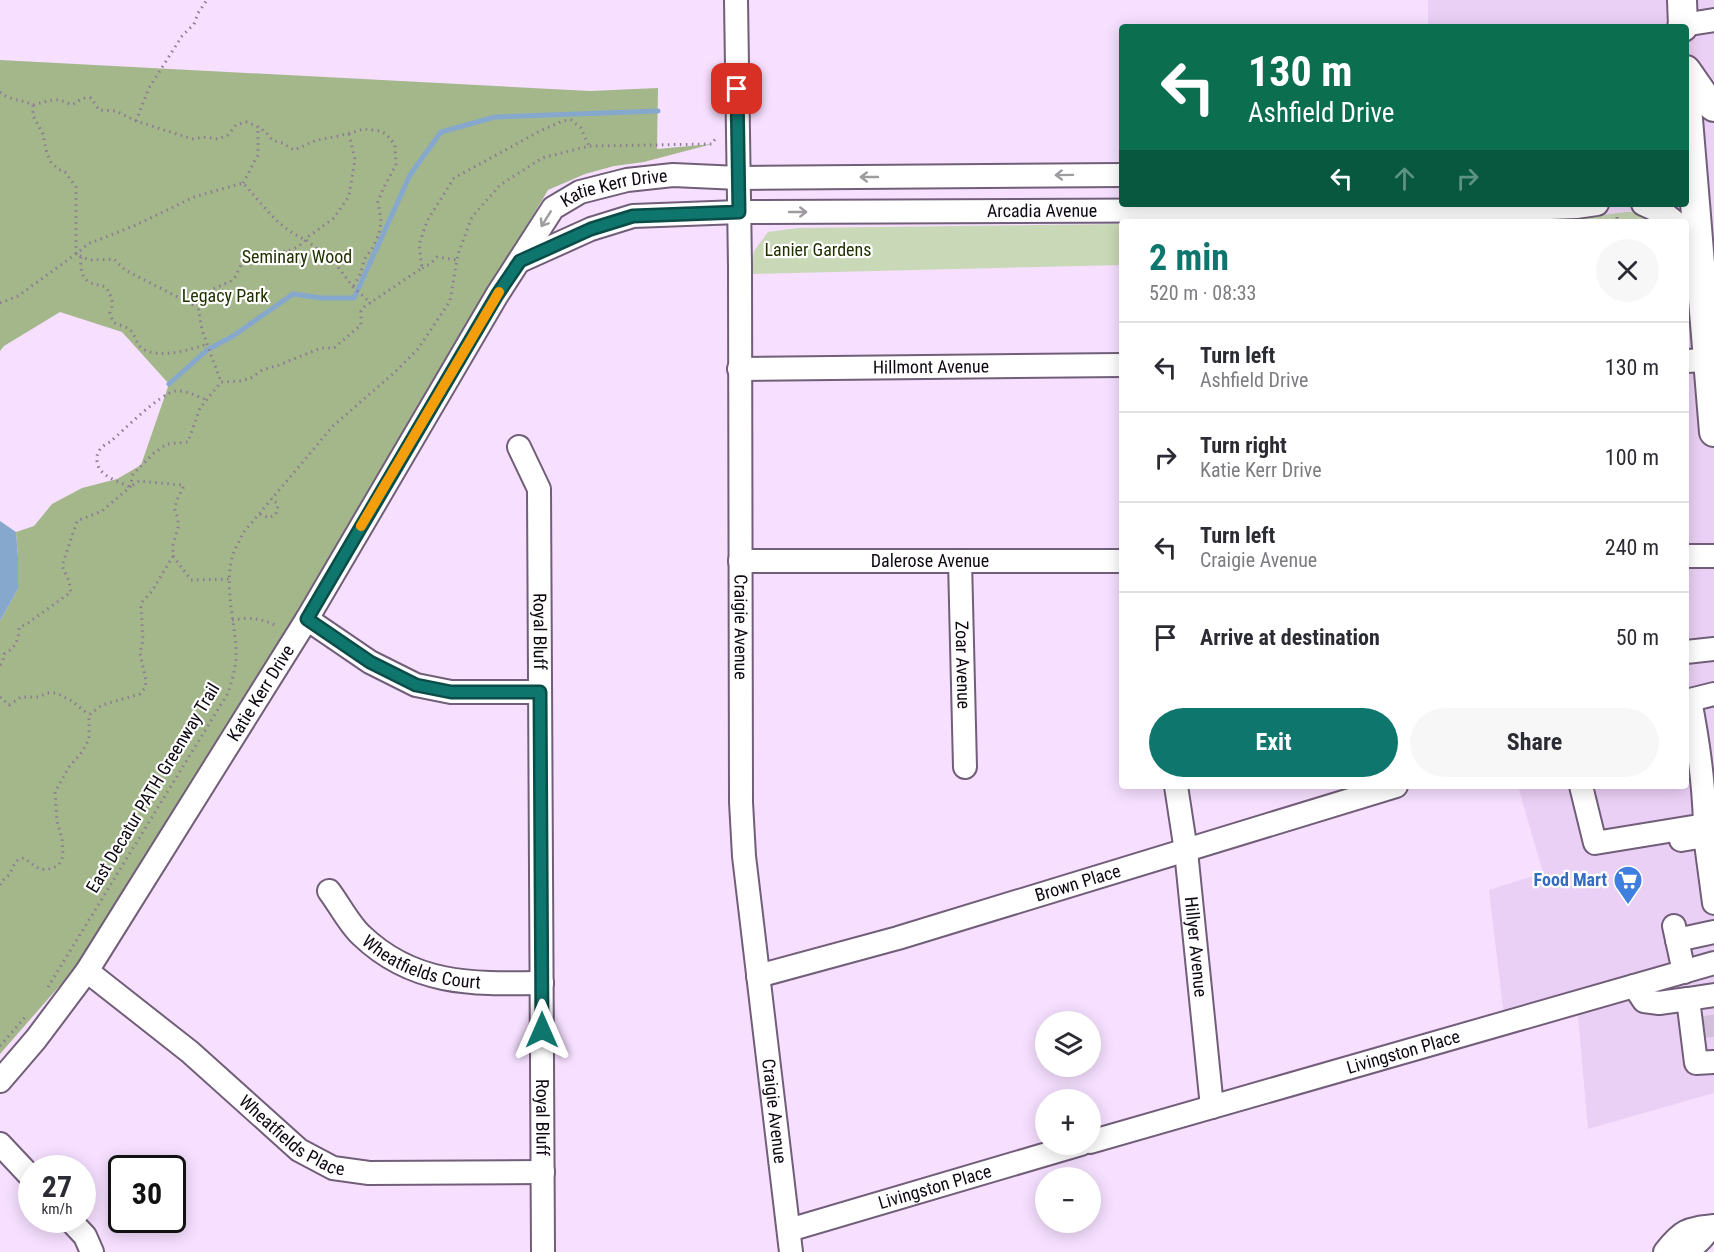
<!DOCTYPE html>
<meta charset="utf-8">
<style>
:root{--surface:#fff;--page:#f7f7f7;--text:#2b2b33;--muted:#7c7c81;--line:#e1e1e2;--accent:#0f766e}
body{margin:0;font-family:"Roboto Condensed",sans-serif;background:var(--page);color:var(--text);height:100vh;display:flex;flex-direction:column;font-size:22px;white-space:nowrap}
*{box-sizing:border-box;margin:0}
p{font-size:20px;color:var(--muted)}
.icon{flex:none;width:33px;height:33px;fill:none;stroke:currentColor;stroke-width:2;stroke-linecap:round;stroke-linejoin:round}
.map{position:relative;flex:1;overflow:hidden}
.panel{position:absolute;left:1119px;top:219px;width:570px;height:570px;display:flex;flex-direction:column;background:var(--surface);border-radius:6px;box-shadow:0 3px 15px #0003}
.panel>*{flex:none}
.banner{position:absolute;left:1119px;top:24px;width:570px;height:183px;border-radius:6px;box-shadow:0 3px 15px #0003;background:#0b6e4f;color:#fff;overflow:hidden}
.controls{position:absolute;left:1035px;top:1011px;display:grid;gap:12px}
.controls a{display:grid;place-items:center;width:66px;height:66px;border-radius:50%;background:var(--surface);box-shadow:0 3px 15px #0003;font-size:30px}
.speed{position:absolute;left:18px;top:1155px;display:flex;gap:12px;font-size:30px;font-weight:700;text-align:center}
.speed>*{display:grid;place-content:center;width:78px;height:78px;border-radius:50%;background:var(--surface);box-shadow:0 3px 15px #0003;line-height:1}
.speed small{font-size:15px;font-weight:400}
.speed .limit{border:3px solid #111;border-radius:9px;background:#fff;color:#111}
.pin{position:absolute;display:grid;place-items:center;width:51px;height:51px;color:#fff;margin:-26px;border-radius:12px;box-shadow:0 3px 9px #0006}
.me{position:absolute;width:66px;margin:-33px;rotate:0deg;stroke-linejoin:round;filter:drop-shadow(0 0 4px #0008)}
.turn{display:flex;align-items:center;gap:21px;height:126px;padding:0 30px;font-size:27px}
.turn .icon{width:78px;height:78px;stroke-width:2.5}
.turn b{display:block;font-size:42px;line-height:51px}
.lanes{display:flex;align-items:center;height:57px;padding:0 30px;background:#0003;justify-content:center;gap:30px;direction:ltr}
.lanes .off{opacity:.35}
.round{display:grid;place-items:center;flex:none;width:63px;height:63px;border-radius:32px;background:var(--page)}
.head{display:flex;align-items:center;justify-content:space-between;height:102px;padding:0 30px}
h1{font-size:36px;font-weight:700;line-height:45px;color:var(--accent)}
.primary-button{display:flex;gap:12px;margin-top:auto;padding:12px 30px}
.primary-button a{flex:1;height:69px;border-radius:36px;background:var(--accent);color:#fff;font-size:24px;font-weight:700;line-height:69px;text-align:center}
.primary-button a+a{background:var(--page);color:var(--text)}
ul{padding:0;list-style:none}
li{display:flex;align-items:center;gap:18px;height:90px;padding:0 30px;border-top:2px solid var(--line)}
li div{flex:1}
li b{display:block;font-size:22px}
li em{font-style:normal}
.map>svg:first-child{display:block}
.built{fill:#ebd0f5}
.green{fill:#c9d8b6}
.forest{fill:#a4b78b}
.water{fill:#87a8cd}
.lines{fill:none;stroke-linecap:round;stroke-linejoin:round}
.stream{stroke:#87a8cd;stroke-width:5}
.minor-tunnel{stroke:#d3bfdb;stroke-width:22;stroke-dasharray:22 11;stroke-linecap:butt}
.minor-casing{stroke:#715e79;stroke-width:26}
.major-casing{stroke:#715e79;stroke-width:32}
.path{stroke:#8c7c92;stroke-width:3;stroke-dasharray:1.5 4.5;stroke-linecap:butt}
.minor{stroke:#fff;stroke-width:22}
.major{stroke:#fff;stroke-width:28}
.oneway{stroke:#9f9ca0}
.route-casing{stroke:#0a4d48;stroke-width:15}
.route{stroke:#0f766e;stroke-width:10}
.slow{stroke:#f59e0b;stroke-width:10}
.labels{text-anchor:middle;stroke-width:4.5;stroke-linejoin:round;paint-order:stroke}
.street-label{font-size:18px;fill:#0f0812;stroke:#fff}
.park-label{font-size:18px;fill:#203100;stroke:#fff}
.shop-label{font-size:18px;font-weight:bold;fill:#366cbe;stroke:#fff;text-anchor:end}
</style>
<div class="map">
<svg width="1714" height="1252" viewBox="0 0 1714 1252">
<rect width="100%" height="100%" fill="#f6dfff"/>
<polygon class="built" points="1428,0 1714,0 1714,1093 1588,1129 1577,1005 1505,1025 1489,890 1543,873 1518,786 1686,786 1686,222 1669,204 1686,204 1686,27 1428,27"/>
<g class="green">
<polygon points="1626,212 1641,212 1662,222 1316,222 1533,220 1578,218"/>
<polygon points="1122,224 1122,265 749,274 754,251 768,232 798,228"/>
</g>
<polygon class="forest" points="0,60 590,91 658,88 657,149 712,144 644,162 614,166 585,174 548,190 103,936 0,1054 0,621 18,589 18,557 16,532 34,526 52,504 82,488 117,479 141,465 169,384 122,332 60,312 4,346 0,351"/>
<polygon class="water" points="0,521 16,532 18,557 18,589 0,621"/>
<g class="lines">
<polyline class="stream" points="169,384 207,350 233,336 293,294 322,298 354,298 410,175 441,132 495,117 658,111"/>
<polyline class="minor-tunnel" points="1711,1015 1714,1037"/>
<g class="minor-casing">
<g id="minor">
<path id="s1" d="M 736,0 L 740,266 L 741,802 L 744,856 L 791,1252"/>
<polyline points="1679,27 1683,25 1714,20"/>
<polyline points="1643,204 1665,214 1675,222"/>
<path id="s2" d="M 520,261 L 591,229 L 633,216 L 739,212 L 1523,209 L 1576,207 L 1597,204"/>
<polyline points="1686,361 1708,360"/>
<path id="s3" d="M 739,369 L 1122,365"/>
<path id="s4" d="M 519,447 L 539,489 L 543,1252"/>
<polyline points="1686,556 1714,556"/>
<path id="s5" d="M 740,561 L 1122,561"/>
<path id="s6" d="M 960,561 L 965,767"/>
<polyline points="307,619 370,662 416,685 451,692 540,692"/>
<polyline points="1686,652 1714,649"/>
<polyline points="1686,701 1714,694"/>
<path id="s7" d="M 1176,786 L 1186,851 L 1212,1107"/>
<path d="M 1581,786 L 1595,843 L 1705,825 C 1704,783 1698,741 1690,700"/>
<polyline points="1681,840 1705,836 1714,903"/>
<path id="s8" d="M 329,891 C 339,904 349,924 361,935 C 414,986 474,984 542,983"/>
<polyline points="1674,926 1684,972"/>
<polyline points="1677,940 1714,932"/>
<path id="s9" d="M 87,971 L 190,1052 L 299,1150 L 333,1168 L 369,1173 L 543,1172"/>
<path id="s10" d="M 758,976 L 898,938 L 1396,786"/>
<polyline points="1634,986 1644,1001 1659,1003 1688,999"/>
<polyline points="1714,995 1688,999 1696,1063 1714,1062"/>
<path id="s11" d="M 0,1081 L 36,1039 L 87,971 L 307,619 L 497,295 L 553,208 L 580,192 L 627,180 L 673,175 L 739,178 L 1122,175"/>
<path id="s12" d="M 1090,1142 L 1714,963"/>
<polyline points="0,1144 32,1178"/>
<polyline points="70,1220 85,1236 92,1252"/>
<path id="s13" d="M 789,1230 L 1081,1144"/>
<path d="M 1665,1252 C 1682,1230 1687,1229 1714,1226"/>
<path d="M 1680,1252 C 1695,1247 1702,1240 1710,1227"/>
</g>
</g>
<g class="major-casing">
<g id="major">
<polyline points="1682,0 1683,27"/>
<polyline points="1686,70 1709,103 1714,107"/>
<polyline points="1686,95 1714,432"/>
</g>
</g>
<g class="path">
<path d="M 0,92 C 10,101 21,99 33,105 L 33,116 L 43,134 L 47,154 L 51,162 L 58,169 L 65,172 L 76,187 L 76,254 L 89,260 L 114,259 L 125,270 L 197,307"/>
<path d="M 33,105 C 49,101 56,96 71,105 C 79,102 80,97 91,98 L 99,110 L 116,111 L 136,121 L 192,139 L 203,137 L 218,139 L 228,135 L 236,125 L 246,122 C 257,126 266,130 272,140 L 282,143 L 294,150 L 317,140 L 339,136 L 364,129 L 381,131 L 387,135 L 395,145 L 396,165 L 383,189 L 378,202 L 381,221 L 379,234 L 373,247 L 364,260 L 361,273 L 353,287"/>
<polyline points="136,121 149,88 182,36 194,24 198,13 207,0"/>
<polyline points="349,134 355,159 349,196 334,218 309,236 306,240 335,263 353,287 371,303"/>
<polyline points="243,183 258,155 258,126"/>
<polyline points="1617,217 1617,222"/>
<path d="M 81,257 C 80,266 81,279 91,283 C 96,285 101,285 106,287 C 112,297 114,303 110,313 L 113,322 C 118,325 126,326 130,330 C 136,335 136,345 143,349 C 161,359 189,350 207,344"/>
<polyline points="422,268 430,264 437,257 457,260"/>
<path d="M 0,303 L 18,296 L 76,254 L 88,244 L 136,225 L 194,197 L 243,183 C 264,205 276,227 306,240 L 298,247 L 288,251 L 265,252 L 251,257 L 241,265 L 235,277 L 231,281 L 213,289 L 197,301 L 202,330 L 221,382"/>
<polyline points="260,514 269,518 276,514 278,505 272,498"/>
<polyline points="173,556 191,580 230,579"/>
<path d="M 232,620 C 251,617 260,618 277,626"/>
<path d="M 0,665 L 3,661 L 4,654 C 15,649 19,639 19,628 L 28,623 L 71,592 L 69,581 L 62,566 L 77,521 L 102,511 L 130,487 L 133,474 L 154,453 L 167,444 L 188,442 L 200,408 L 221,382 L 241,381 L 251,378 L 262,370 L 279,365 L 321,348 L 334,348 L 361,325 L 361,311 L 364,307 L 422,268 L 419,245 L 427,221 L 454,178 L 542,130 L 563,121 L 571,120 L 581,128 L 589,146"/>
<polyline points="0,697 9,705 21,697 39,697 47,693 56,693 72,701 89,715"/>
<path d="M 0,885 L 1,882 L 9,875 L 15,863 L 19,859 L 24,858 C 38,868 41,874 59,865 L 63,856 L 62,839 L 57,821 L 55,792 L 69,767 L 82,752 L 89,739 L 89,715 L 102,705 L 140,694 L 145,688 L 146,681 L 140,653 L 143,640 L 141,607 L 143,601 L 152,591 L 173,556 L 173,545 L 178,528 L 178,519 L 175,510 L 176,502 L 184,486 L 181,485 L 139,481 L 130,487 C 118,481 98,476 97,461 C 96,451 102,446 110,442 C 123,431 160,393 176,391 C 186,390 198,397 207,400"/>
<path d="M 48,987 L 228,693 C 233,678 237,664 236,648 C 234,618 224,584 233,554 C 236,547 240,540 243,533 L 333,426 L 395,372 L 418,349 L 450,301 L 458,254 L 472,217 L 500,185 L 542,158 L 589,146 L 712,144 L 717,136"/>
<polyline points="0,1046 26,1016"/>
</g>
<use href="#minor" class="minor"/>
<use href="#major" class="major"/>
</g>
<defs><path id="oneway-shaft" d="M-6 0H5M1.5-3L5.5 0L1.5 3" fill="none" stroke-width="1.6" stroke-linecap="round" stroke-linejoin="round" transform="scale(1.5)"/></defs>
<g class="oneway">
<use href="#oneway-shaft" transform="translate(1064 175) rotate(179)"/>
<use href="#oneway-shaft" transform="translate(869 177) rotate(180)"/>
<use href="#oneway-shaft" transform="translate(798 212)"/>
<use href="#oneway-shaft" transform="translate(546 219) rotate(122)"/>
</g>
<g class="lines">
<g class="route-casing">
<polyline id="route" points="542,1030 540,692 451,692 416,685 370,662 307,619 497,295 520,261 591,229 633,216 739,212 737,89"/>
</g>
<use href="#route" class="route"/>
<polyline class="slow" points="361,526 499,292"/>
</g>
<defs>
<g id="supermarket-pin" transform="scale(1.5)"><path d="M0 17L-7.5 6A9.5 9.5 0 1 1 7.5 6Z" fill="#3f7fe0" stroke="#fff"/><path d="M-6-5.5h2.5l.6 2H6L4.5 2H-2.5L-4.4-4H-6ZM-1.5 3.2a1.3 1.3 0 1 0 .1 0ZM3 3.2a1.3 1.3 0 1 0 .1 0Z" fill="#fff"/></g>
</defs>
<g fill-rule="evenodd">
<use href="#supermarket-pin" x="1628" y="880"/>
</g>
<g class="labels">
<g class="street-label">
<text dy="6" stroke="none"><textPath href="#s11" startOffset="1100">Katie Kerr Drive</textPath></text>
<text dy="6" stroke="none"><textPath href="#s2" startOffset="531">Arcadia Avenue</textPath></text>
<text dy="6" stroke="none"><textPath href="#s3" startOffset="192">Hillmont Avenue</textPath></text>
<text dy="6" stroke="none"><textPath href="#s5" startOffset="190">Dalerose Avenue</textPath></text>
<text dy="6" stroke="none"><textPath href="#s1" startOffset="627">Craigie Avenue</textPath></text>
<text dy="6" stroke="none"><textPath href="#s4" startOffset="189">Royal Bluff</textPath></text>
<text dy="6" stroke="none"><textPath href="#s6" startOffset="104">Zoar Avenue</textPath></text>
<text dy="6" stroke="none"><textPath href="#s11" startOffset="468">Katie Kerr Drive</textPath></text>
<text transform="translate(153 788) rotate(-59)" y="6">East Decatur PATH Greenway Trail</text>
<text dy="6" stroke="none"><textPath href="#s10" startOffset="333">Brown Place</textPath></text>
<text dy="6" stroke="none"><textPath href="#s7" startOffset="162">Hillyer Avenue</textPath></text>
<text dy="6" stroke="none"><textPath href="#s8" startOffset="123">Wheatfields Court</textPath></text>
<text dy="6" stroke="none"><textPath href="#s12" startOffset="326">Livingston Place</textPath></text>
<text dy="6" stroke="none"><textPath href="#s1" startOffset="1113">Craigie Avenue</textPath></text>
<text dy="6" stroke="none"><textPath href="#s4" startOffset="675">Royal Bluff</textPath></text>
<text dy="6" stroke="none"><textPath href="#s9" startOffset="264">Wheatfields Place</textPath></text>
<text dy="6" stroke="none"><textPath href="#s13" startOffset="152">Livingston Place</textPath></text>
</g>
<g class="park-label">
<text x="818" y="256">Lanier Gardens</text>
<text x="297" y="263">Seminary Wood</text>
<text x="225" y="302">Legacy Park</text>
</g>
<g class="shop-label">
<text x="1607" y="886">Food Mart</text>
</g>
</g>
</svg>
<div class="controls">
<a><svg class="icon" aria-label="layers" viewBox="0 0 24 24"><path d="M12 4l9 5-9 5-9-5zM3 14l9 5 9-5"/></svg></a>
<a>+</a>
<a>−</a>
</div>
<div class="speed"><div>27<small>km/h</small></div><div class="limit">30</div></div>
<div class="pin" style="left:737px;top:89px;background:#d93025"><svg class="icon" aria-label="arrive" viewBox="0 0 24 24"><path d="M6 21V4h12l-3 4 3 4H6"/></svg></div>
<svg class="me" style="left:542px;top:1030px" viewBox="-20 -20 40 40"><path d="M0-17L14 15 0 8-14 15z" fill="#0f766e" stroke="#fff" stroke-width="4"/></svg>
<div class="banner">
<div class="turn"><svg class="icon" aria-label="left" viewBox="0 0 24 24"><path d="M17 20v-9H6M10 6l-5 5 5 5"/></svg><div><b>130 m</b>Ashfield Drive</div></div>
<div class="lanes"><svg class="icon" aria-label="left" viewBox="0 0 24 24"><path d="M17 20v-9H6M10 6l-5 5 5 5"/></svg><svg class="icon off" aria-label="ahead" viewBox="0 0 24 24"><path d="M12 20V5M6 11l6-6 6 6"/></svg><svg class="icon off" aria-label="right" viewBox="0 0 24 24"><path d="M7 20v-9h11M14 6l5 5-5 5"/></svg></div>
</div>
<section class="panel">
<div class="head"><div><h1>2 min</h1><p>520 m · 08:33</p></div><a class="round"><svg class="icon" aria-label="close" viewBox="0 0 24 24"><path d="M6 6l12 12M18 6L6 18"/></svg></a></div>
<ul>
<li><svg class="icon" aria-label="left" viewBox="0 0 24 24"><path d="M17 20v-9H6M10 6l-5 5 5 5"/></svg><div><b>Turn left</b><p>Ashfield Drive</p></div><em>130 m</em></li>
<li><svg class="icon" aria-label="right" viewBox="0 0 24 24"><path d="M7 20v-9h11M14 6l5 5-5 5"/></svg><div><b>Turn right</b><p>Katie Kerr Drive</p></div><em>100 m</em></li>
<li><svg class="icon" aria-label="left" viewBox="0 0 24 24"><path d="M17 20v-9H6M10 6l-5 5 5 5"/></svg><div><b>Turn left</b><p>Craigie Avenue</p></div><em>240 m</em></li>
<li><svg class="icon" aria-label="arrive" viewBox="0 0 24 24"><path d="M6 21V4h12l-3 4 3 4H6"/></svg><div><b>Arrive at destination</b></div><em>50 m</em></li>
</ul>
<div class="primary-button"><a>Exit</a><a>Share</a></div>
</section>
</div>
